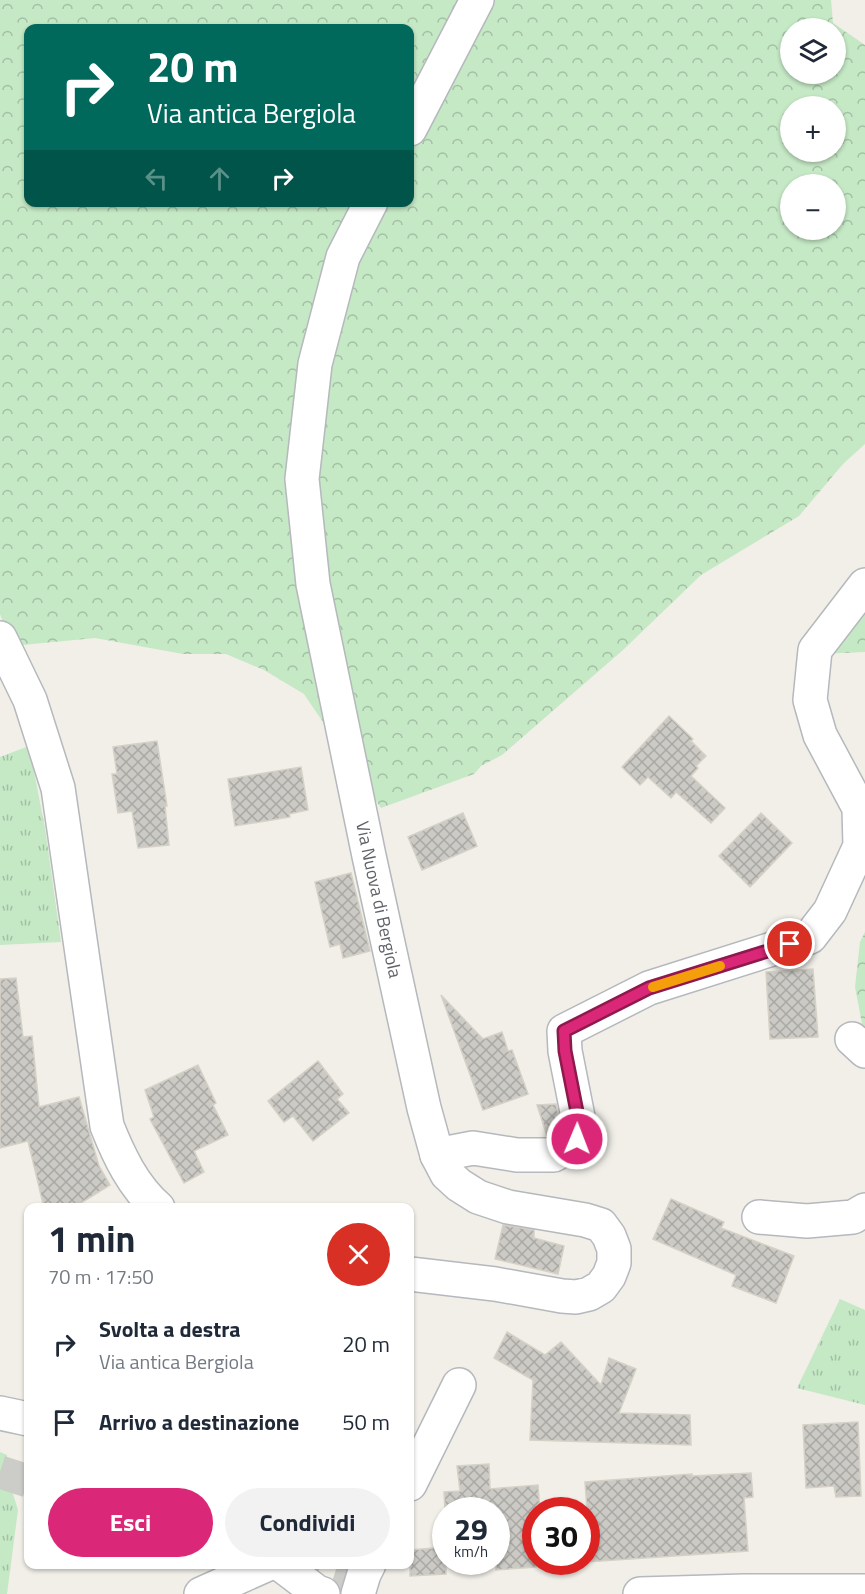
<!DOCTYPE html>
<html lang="it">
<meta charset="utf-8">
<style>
:root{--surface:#fff;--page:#f2f2f3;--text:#1f2937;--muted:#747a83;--accent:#db2777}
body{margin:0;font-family:"Titillium Web",sans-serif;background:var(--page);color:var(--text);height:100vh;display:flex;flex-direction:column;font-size:22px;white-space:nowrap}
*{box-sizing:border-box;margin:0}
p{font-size:20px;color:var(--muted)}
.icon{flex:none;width:33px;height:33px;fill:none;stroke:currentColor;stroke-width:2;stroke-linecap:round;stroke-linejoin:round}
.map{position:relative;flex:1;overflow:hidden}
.drawer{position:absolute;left:24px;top:1203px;width:390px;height:366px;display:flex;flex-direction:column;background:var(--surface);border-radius:12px;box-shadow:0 2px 4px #0004}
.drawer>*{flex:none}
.guide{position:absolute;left:24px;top:24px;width:390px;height:183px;border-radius:12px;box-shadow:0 2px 4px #0004;background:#00695c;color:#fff;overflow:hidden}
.controls{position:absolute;left:780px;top:18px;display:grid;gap:12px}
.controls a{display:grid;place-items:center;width:66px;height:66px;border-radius:50%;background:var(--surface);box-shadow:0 2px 4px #0004;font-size:30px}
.speed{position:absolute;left:432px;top:1497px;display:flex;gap:12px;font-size:30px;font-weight:700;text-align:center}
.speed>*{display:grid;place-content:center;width:78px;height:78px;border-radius:50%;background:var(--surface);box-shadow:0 2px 4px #0004;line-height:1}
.speed small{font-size:15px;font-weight:400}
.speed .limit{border:9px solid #d22;background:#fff;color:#111}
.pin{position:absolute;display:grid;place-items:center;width:51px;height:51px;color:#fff;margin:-26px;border:3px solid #fff;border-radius:50%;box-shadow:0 2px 6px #0007}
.me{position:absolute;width:66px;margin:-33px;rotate:1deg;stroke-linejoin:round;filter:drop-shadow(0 0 4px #0008)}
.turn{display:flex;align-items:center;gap:21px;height:126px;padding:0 24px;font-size:27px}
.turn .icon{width:78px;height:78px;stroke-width:2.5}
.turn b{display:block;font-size:42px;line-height:51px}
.lanes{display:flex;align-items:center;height:57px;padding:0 24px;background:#0003;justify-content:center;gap:30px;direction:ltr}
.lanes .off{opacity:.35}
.round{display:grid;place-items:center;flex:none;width:63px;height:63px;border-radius:32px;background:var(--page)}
.headline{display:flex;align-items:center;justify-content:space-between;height:102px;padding:0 24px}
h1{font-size:36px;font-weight:700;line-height:45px}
.button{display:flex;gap:12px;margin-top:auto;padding:12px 24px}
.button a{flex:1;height:69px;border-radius:36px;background:var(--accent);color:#fff;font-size:24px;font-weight:700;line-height:69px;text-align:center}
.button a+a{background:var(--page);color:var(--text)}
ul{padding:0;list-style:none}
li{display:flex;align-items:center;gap:18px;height:78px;padding:0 24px}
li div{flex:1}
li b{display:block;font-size:22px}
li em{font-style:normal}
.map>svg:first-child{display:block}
.grass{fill:url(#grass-tufts)}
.forest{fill:url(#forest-crowns);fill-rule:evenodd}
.building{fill:url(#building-cross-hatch);stroke:#d6d1c6;stroke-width:1.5}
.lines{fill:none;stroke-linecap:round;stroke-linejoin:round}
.major-tunnel{stroke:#ccccc8;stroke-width:33;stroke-dasharray:33 16;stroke-linecap:butt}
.minor-casing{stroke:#b5b8bc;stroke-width:36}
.minor{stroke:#fff;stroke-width:33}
.route-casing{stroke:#8e194d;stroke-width:15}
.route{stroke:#db2777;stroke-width:10}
.slow{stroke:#f59e0b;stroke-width:10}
.labels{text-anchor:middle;stroke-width:5;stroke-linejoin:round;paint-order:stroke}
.street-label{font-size:18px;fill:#5f6368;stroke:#fff}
</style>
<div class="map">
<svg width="865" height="1594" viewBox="0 0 865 1594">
<defs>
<pattern id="grass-tufts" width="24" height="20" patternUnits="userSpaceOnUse" patternTransform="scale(1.5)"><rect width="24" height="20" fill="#c5e8c5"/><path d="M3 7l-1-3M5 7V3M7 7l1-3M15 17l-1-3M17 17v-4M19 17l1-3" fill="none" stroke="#a3c0a4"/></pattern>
<pattern id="forest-crowns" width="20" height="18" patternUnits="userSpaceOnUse" patternTransform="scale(1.5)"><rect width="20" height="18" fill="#c5e8c5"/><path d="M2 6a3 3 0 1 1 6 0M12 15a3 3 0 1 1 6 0" fill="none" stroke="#a3c0a4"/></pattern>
<pattern id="building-cross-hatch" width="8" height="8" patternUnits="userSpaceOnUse" patternTransform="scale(1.5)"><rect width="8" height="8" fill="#cccac5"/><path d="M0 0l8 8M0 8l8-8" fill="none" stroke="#a9a8a4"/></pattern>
</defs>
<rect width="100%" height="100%" fill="#f1efe8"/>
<g class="grass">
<polygon points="29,746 45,828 61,942 0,945 0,757"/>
<polygon points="840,1299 865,1310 865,1405 797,1388"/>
<polygon points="0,1452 7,1455 6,1471 18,1510 7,1594 0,1594"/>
</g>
<g class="forest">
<path d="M 0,0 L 831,0 L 833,23 L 865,45 L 865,444 L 843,464 L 799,516 L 701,575 L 623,650 L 502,755 L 481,766 L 474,774 L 381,808 L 304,694 L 264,670 L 226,654 L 183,654 L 95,638 L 12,646 L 0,614 ZM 28,28 L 410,28 L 410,202 L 28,202 ZM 790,28 L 836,28 L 836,74 L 790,74 ZM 790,106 L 836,106 L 836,152 L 790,152 ZM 790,184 L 836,184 L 836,230 L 790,230 Z"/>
<polygon points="865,574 865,652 818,654"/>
<polygon points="865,932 865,1032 863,1029 855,987 860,942"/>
</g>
<g class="building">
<polygon points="669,716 693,739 691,741 706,756 696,766 698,768 691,776 725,808 711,823 676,792 671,798 648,777 640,785 622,767"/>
<polygon points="157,741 167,806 165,806 169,845 138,848 132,811 118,813 112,774 117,774 113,747"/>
<polygon points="301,767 308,810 289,814 290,817 235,826 228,779"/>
<polygon points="463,813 477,846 422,870 408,837"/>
<polygon points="761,813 792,843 750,887 719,856"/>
<polygon points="351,873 370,951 343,958 340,944 330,947 315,882"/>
<polygon points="813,969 818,1037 770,1039 766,972"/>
<polygon points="16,978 23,1037 32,1036 39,1107 79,1097 99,1166 110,1185 73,1208 44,1208 28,1141 0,1148 0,979"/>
<polygon points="441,995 483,1039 502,1032 508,1051 512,1050 528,1094 483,1110"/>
<polygon points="318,1061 343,1094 337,1099 349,1113 313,1141 293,1116 284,1122 268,1101"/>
<polygon points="198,1065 216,1103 213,1105 228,1135 194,1151 204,1172 184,1183 150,1119 154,1117 145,1090"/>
<polygon points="556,1104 560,1123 559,1128 547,1136 537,1105"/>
<polygon points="671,1199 724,1222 721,1228 794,1256 776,1303 732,1286 736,1275 653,1239"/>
<polygon points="503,1225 534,1230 534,1238 564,1246 558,1274 495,1259"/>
<polygon points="507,1332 545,1355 561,1342 601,1385 609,1358 636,1369 619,1413 690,1415 691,1445 530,1440 533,1380 494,1358"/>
<polygon points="858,1422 861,1496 836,1497 834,1486 806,1488 803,1425"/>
<polygon points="489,1464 490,1489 538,1485 540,1510 536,1510 536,1567 496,1570 496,1510 445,1510 444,1492 460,1491 457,1466"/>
<polygon points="751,1473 753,1497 744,1498 748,1551 586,1562 586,1537 589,1537 585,1482 692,1474 692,1476"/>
<polygon points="446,1547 446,1574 410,1576 410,1550"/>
</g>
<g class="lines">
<g class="major-tunnel">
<polyline points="0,1472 28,1481"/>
<polyline points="286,1565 376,1594"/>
</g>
<g class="minor-casing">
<g id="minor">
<polyline points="410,129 477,0"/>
<path id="s1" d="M 371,202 L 343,257 L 315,364 L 302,479 L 313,584 L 369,856 L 424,1108 L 437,1155 L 447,1174 L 459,1185 L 478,1197 L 508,1207 L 585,1220 L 601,1225 L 609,1236 L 614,1249 L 614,1263 L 609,1276 L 601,1287 L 589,1294 L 576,1297 L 562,1296 L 495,1284 L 410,1274"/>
<path d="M 0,638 L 30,700 L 58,788 L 107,1126 C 119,1156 133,1186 158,1208"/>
<polyline points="852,1039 865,1051"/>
<polyline points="437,1155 473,1148 517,1155 554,1155 577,1139 579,1122 565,1051 564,1031 649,988 810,937 830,911 860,846 859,808 820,735 810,700 815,650 865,585"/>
<polyline points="759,1217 807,1221 853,1217 865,1210"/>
<polyline points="0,1413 28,1419"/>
<polyline points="410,1484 459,1385"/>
<polyline points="280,1564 317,1592 323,1594"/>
<polyline points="201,1594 268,1564"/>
<polyline points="358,1594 364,1574 369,1564"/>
<polyline points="640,1594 745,1591 865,1591"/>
</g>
</g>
<use href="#minor" class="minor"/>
</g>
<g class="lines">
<g class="route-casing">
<polyline id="route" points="577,1139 579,1122 565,1051 564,1031 649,988 790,944"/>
</g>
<use href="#route" class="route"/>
<polyline class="slow" points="653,987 720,966"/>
</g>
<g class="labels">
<g class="street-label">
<text dy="6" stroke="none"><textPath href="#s1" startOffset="716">Via Nuova di Bergiola</textPath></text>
</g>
</g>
</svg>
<div class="controls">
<a><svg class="icon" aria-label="layers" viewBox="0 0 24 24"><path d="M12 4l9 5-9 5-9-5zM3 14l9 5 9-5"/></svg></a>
<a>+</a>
<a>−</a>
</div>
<div class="speed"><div>29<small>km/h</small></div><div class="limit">30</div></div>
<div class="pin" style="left:790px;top:944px;background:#d93025"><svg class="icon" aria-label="arrive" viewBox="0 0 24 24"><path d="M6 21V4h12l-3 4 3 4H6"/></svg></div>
<svg class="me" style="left:577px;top:1139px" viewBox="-20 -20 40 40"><circle r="17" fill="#db2777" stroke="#fff" stroke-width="3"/><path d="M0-11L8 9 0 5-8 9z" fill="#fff"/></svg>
<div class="guide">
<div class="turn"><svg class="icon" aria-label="right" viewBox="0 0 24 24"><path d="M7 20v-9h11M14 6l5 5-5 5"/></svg><div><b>20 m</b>Via antica Bergiola</div></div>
<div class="lanes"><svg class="icon off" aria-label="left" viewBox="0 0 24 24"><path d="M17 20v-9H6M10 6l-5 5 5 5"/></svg><svg class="icon off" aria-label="ahead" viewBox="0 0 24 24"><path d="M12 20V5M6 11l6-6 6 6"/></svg><svg class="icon" aria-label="right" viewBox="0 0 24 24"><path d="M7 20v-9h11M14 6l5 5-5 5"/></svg></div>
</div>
<section class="drawer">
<div class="headline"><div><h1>1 min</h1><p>70 m · 17:50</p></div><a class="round" style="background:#d93025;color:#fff"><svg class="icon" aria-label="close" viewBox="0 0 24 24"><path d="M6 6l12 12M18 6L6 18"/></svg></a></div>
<ul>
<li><svg class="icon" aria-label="right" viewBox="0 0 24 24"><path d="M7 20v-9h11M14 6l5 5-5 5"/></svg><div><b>Svolta a destra</b><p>Via antica Bergiola</p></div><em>20 m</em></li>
<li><svg class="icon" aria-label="arrive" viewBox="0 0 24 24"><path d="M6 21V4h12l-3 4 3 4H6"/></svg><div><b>Arrivo a destinazione</b></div><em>50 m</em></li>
</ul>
<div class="button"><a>Esci</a><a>Condividi</a></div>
</section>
</div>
